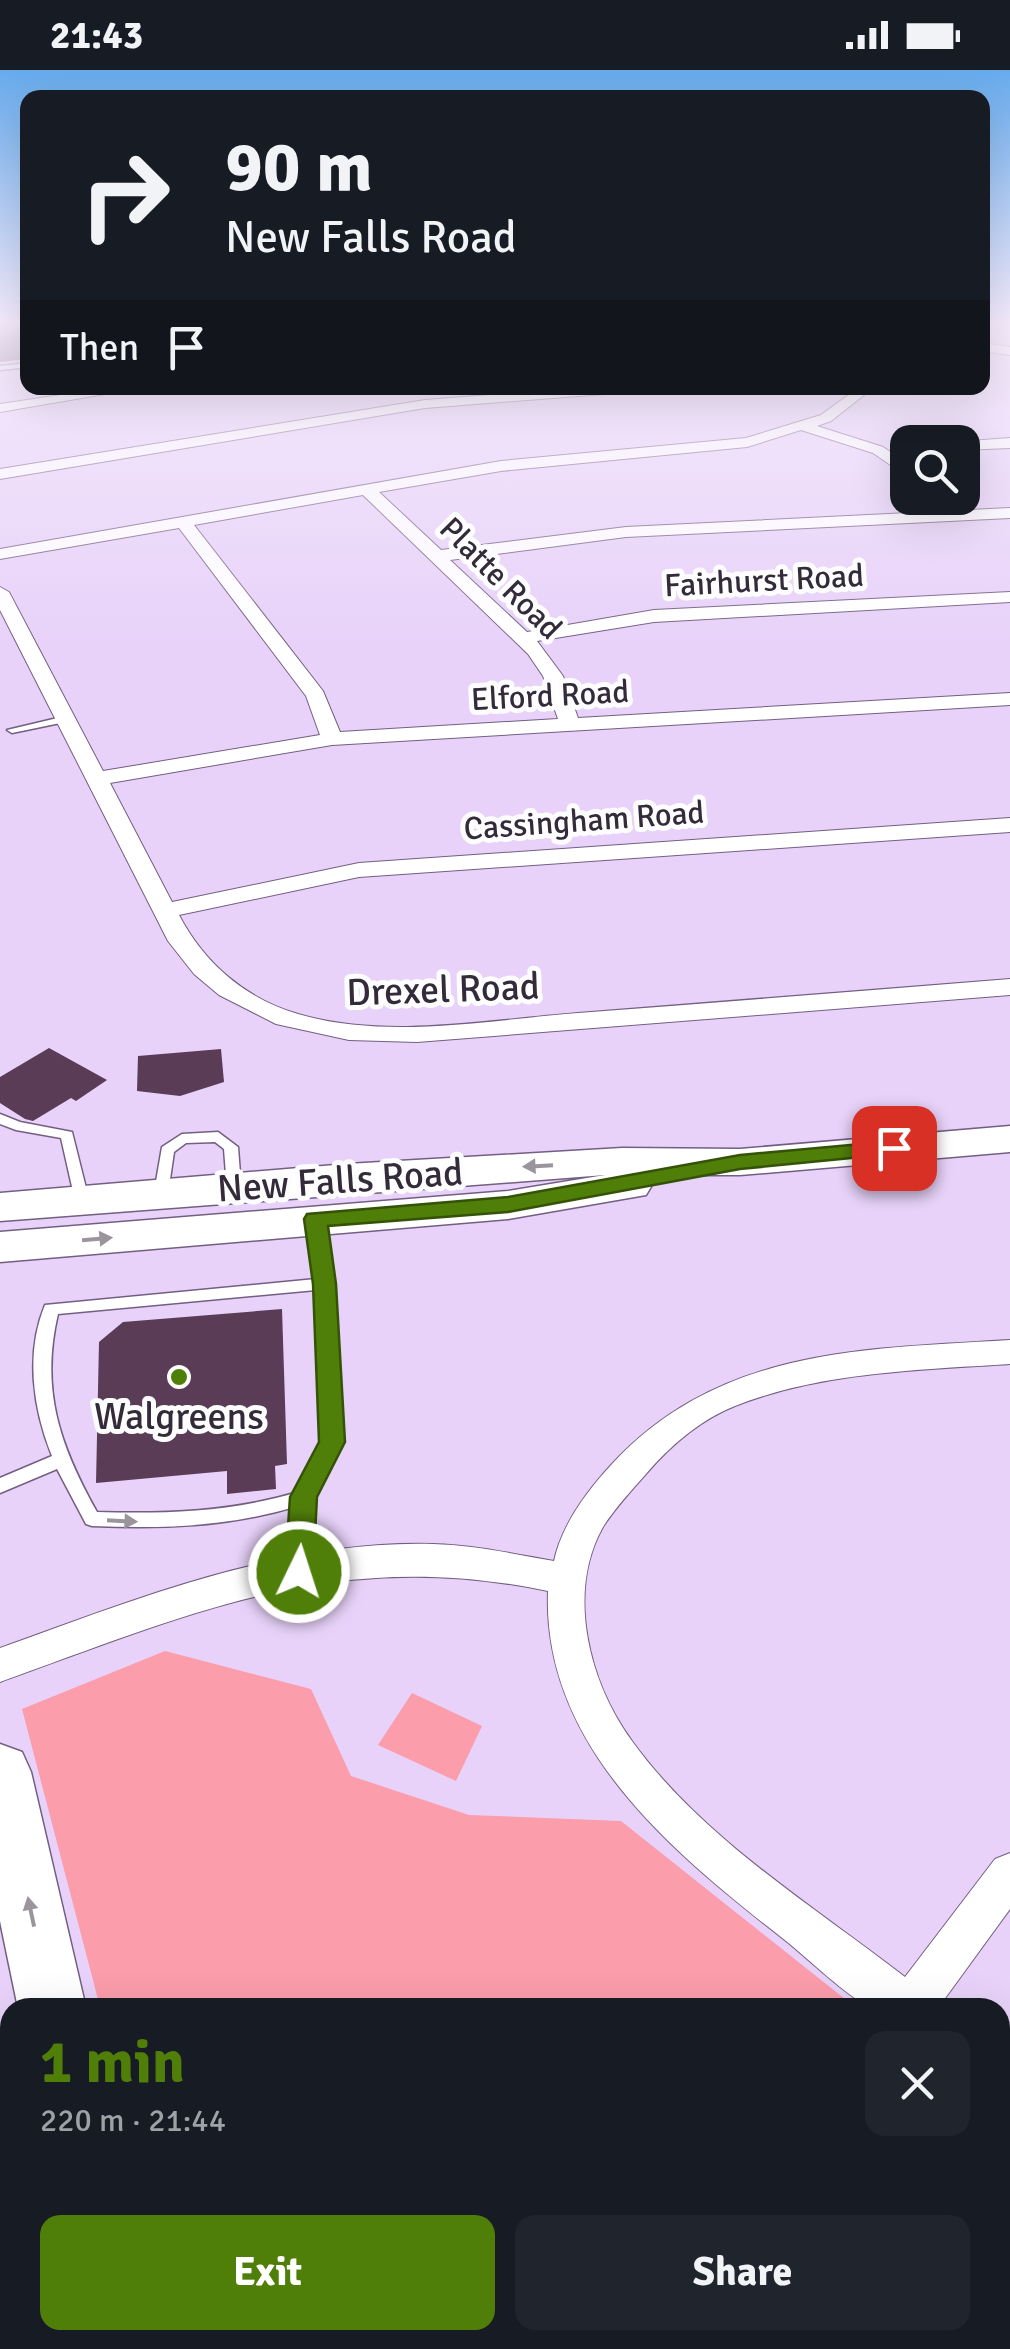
<!DOCTYPE html>
<meta charset="utf-8">
<style>
:root{--surface:#171b24;--page:#20242c;--text:#f1f3f6;--muted:#9ea1a6;--accent:#507f09}
body{margin:0;font-family:Signika,sans-serif;background:var(--page);color:var(--text);height:100vh;display:flex;flex-direction:column;font-size:38px;white-space:nowrap}
*{box-sizing:border-box;margin:0}
p{font-size:32px;color:var(--muted)}
.icon{flex:none;width:55px;height:55px;fill:none;stroke:currentColor;stroke-width:2;stroke-linecap:round;stroke-linejoin:round}
.map{position:relative;flex:1;overflow:hidden}
.side{position:absolute;left:0px;top:1928px;width:1010px;height:352px;display:flex;flex-direction:column;background:var(--surface);border-radius:30px 30px 0 0;box-shadow:0 10px 40px #0002}
.side>*{flex:none}
.guide{position:absolute;left:20px;top:20px;width:970px;height:305px;border-radius:20px;box-shadow:0 10px 40px #0002;background:#171b24;color:var(--text);overflow:hidden}
.fabs{position:absolute;left:890px;top:355px;display:grid;gap:20px}
.fabs a{display:grid;place-items:center;width:90px;height:90px;border-radius:20px;background:var(--surface);box-shadow:0 10px 40px #0002;font-size:50px}
.pin{position:absolute;display:grid;place-items:center;width:85px;height:85px;color:#fff;margin:-42px;border-radius:20px;box-shadow:0 5px 15px #0006}
.me{position:absolute;width:110px;margin:-55px;rotate:4deg;stroke-linejoin:round;filter:drop-shadow(0 0 8px #0008)}
.turn{display:flex;align-items:center;gap:35px;height:210px;padding:0 40px;font-size:45px}
.turn .icon{width:130px;height:130px;stroke-width:2.5}
.turn b{display:block;font-size:70px;line-height:85px}
.then{display:flex;align-items:center;height:95px;padding:0 40px;background:#0003;gap:20px;font-size:38px}
.round{display:grid;place-items:center;flex:none;width:105px;height:105px;border-radius:20px;background:var(--page)}
.summary{display:flex;align-items:center;justify-content:space-between;height:170px;padding:0 40px}
h1{font-size:60px;font-weight:700;line-height:75px;color:var(--accent)}
.button{display:flex;gap:20px;margin-top:auto;padding:20px 40px}
.button a{flex:1;height:115px;border-radius:20px;background:var(--accent);color:#fff;font-size:40px;font-weight:700;line-height:115px;text-align:center}
.button a+a{background:var(--page);color:var(--text)}
.status{display:flex;justify-content:space-between;align-items:center;height:70px;padding:0 50px;background:var(--surface);direction:ltr}
.status svg{height:28px;fill:currentColor}
.map>svg:first-child{display:block}
.green{fill:#fb9daa}
.building{fill:#5a3c56}
.lines{fill:none;stroke-linecap:round;stroke-linejoin:round}
.service-casing{stroke:#735f81;stroke-width:3}
.minor-casing{stroke:#735f81;stroke-width:2}
.secondary-casing{stroke:#735f81;stroke-width:3}
.primary-casing{stroke:#735f81;stroke-width:3}
.service{fill:#fff;fill-rule:evenodd}
.minor{fill:#fff;fill-rule:evenodd}
.secondary{fill:#fff;fill-rule:evenodd}
.primary{fill:#fff;fill-rule:evenodd}
.oneway{fill:#9a959c}
.route{fill:#507f09;stroke:#345306;stroke-width:2.5}
.poi-dot{fill:#507f09;stroke:#fdfdfd;stroke-width:4}
.labels{text-anchor:middle;stroke-width:10;stroke-linejoin:round;paint-order:stroke}
.far-street-label{font-size:32px;fill:#342b3a;stroke:#fdfdfd}
.street-label{font-size:38px;fill:#342b3a;stroke:#fdfdfd}
.poi-label{font-size:38px;fill:#342b3a;stroke:#fdfdfd}
</style>
<div class="status"><b>21:43</b><svg viewBox="0 0 49 12"><path d="M0 12V9h3v3zM5 12V6h3v6zM10 12V3h3v9zM15 12V0h3v12zM26 1h20v11H26zM47 4h2v5h-2z"/></svg></div>
<div class="map">
<svg width="1010" height="2279" viewBox="0 0 1010 2279">
<rect width="100%" height="100%" fill="#e8d2f9"/>
<g class="green">
<polygon points="165,1581 311,1619 351,1706 469,1745 621,1751 855,1937 100,1937 22,1639"/>
<polygon points="412,1623 482,1656 456,1711 378,1675"/>
<polygon points="1000,2053 1010,2061 1010,2279 566,2279 560,2270 1000,2270"/>
</g>
<g class="building">
<polygon points="0,253 28,253 28,289 0,292"/>
<polygon points="49,978 107,1010 76,1031 71,1028 33,1051 25,1049 0,1033 0,1007"/>
<polygon points="221,979 224,1012 180,1026 137,1021 138,986"/>
<polygon points="282,1239 287,1394 275,1396 276,1419 227,1424 227,1401 96,1413 99,1272 123,1252"/>
</g>
<g class="lines">
<g class="service-casing">
<g id="service">
<polygon points="28,293 28,297 0,300 0,296"/>
<polygon points="66,646 71,649 70,651 12,663 7,660"/>
<polygon points="0,1044 20,1052 72,1062 89,1130 87,1134 77,1134 75,1130 61,1068 16,1060 0,1054"/>
<polygon points="218,1062 238,1077 241,1117 239,1120 229,1120 227,1117 224,1079 215,1072 186,1073 174,1082 168,1123 161,1128 156,1126 154,1123 162,1077 182,1064"/>
<path d="M 315,1144 L 323,1149 L 332,1214 L 341,1371 L 313,1427 L 308,1502 L 306,1507 L 299,1510 L 292,1507 L 290,1502 L 294,1437 C 228,1457 161,1459 92,1456 L 86,1454 L 57,1399 L 0,1423 L 0,1408 L 52,1386 C 33,1339 25,1283 45,1235 L 316,1209 L 307,1149 ZM 316,1220 L 323,1371 L 298,1422 C 232,1442 165,1444 97,1442 C 60,1376 40,1320 58,1244 Z"/>
</g>
</g>
<g class="minor-casing">
<g id="minor">
<polygon points="982,273 1010,277 1010,285 982,281"/>
<polygon points="108,318 140,318 0,342 0,334"/>
<polygon points="582,318 637,318 630,322 425,338 0,409 0,399 425,330"/>
<path d="M 858,318 L 873,318 L 831,351 L 817,356 L 883,377 L 908,394 L 908,407 L 873,383 L 801,360 L 747,377 L 501,401 L 379,422 L 441,480 L 626,457 L 1010,438 L 1010,448 L 626,467 L 450,490 L 527,562 L 654,540 L 1010,522 L 1010,532 L 654,552 L 537,571 L 563,606 L 578,648 L 1010,623 L 1010,635 L 332,675 L 110,713 L 172,832 L 359,793 L 1010,748 L 1010,762 L 359,807 L 179,845 C 204,893 246,929 298,944 C 387,970 488,950 578,943 C 722,932 866,921 1010,909 L 1010,925 L 417,972 L 349,970 L 276,954 L 219,925 L 194,904 L 168,871 L 0,540 L 0,517 L 9,522 L 103,701 L 320,665 L 306,626 L 179,458 L 0,489 L 0,479 L 501,391 L 746,368 L 821,345 ZM 363,425 L 528,584 L 543,606 L 558,649 L 340,662 L 323,621 L 194,455 Z"/>
<polygon points="1010,368 1010,378 962,380 962,372 956,372"/>
<path d="M 1010,1270 L 1010,1294 C 918,1300 821,1302 735,1336 C 700,1350 670,1376 646,1404 C 631,1421 615,1438 603,1457 C 566,1523 589,1612 632,1671 C 702,1768 812,1835 905,1907 L 995,1789 L 1010,1783 L 1010,1839 L 938,1938 C 920,1938 887,1944 870,1937 C 849,1928 806,1887 786,1871 C 675,1784 542,1677 548,1521 C 337,1477 194,1542 0,1612 L 0,1578 C 139,1528 283,1470 433,1474 C 474,1475 514,1484 554,1491 C 562,1454 587,1421 612,1394 C 720,1278 862,1279 1010,1270 Z"/>
<polygon points="1000,1987 1010,1991 1010,2042 1000,2037"/>
</g>
</g>
<g class="secondary-casing">
<polygon id="secondary" points="1010,1056 1010,1082 740,1105 643,1105 652,1115 646,1125 508,1149 0,1192 0,1162 508,1121 605,1105 0,1151 0,1123 347,1094 622,1078 740,1079"/>
</g>
<g class="primary-casing">
<g id="primary">
<polygon points="0,1674 22,1682 31,1702 86,1938 18,1938 0,1851"/>
<polygon points="0,2192 10,2196 10,2270 46,2270 48,2279 0,2279"/>
<polygon points="86,2270 164,2270 166,2279 88,2279"/>
</g>
</g>
<use href="#service" class="service"/>
<use href="#minor" class="minor"/>
<use href="#secondary" class="secondary"/>
<use href="#primary" class="primary"/>
</g>
<defs><path id="oneway-solid" d="M-6-.8H1V-3.2L6.5 0L1 3.2V.8H-6Z" transform="scale(2.5)"/></defs>
<g class="oneway">
<use href="#oneway-solid" transform="translate(538 1096) rotate(177)"/>
<use href="#oneway-solid" transform="translate(97 1169) rotate(-5)"/>
<use href="#oneway-solid" transform="translate(122 1451) rotate(3)"/>
<use href="#oneway-solid" transform="translate(31 1842) rotate(-102)"/>
</g>
<linearGradient id="sky" x2="0" y2="1"><stop stop-color="#67abed"/><stop offset="0.44" stop-color="#f5ebfc"/><stop offset="1" stop-color="#f5ebfc" stop-opacity="0"/></linearGradient>
<rect width="1010" height="572" fill="url(#sky)"/>
<polygon class="route" points="894,1071 905,1078 902,1083 740,1099 508,1142 328,1156 336,1214 345,1372 317,1427 313,1502 309,1510 289,1510 285,1502 290,1427 319,1372 313,1214 304,1149 307,1144 508,1127 740,1085"/>
<circle class="poi-dot" cx="179" cy="1307" r="10"/>
<g class="labels">
<g class="far-street-label">
<text transform="translate(501 508) rotate(45)" y="11">Platte Road</text>
<text transform="translate(764 510) rotate(-3)" y="11">Fairhurst Road</text>
<text transform="translate(550 625) rotate(-3)" y="11">Elford Road</text>
<text transform="translate(584 750) rotate(-4)" y="11">Cassingham Road</text>
</g>
<g class="street-label">
<text transform="translate(443 919) rotate(-2)" y="13">Drexel Road</text>
<text transform="translate(340 1110) rotate(-4)" y="13">New Falls Road</text>
</g>
<g class="poi-label">
<text x="179" y="1359">Walgreens</text>
</g>
</g>
</svg>
<div class="fabs">
<a><svg class="icon" aria-label="search" viewBox="0 0 24 24"><circle cx="10" cy="10" r="6"/><path d="M15 15l6 6"/></svg></a>
</div>
<div class="pin" style="left:894px;top:1078px;background:#d93025"><svg class="icon" aria-label="arrive" viewBox="0 0 24 24"><path d="M6 21V4h12l-3 4 3 4H6"/></svg></div>
<svg class="me" style="left:299px;top:1502px" viewBox="-20 -20 40 40"><circle r="17" fill="#507f09" stroke="#fff" stroke-width="3"/><path d="M0-11L8 9 0 5-8 9z" fill="#fff"/></svg>
<div class="guide">
<div class="turn"><svg class="icon" aria-label="right" viewBox="0 0 24 24"><path d="M7 20v-9h11M14 6l5 5-5 5"/></svg><div><b>90 m</b>New Falls Road</div></div>
<div class="then">Then<svg class="icon" aria-label="arrive" viewBox="0 0 24 24"><path d="M6 21V4h12l-3 4 3 4H6"/></svg></div>
</div>
<section class="side">
<div class="summary"><div><h1>1 min</h1><p>220 m · 21:44</p></div><a class="round"><svg class="icon" aria-label="close" viewBox="0 0 24 24"><path d="M6 6l12 12M18 6L6 18"/></svg></a></div>
<div class="button"><a>Exit</a><a>Share</a></div>
</section>
</div>
